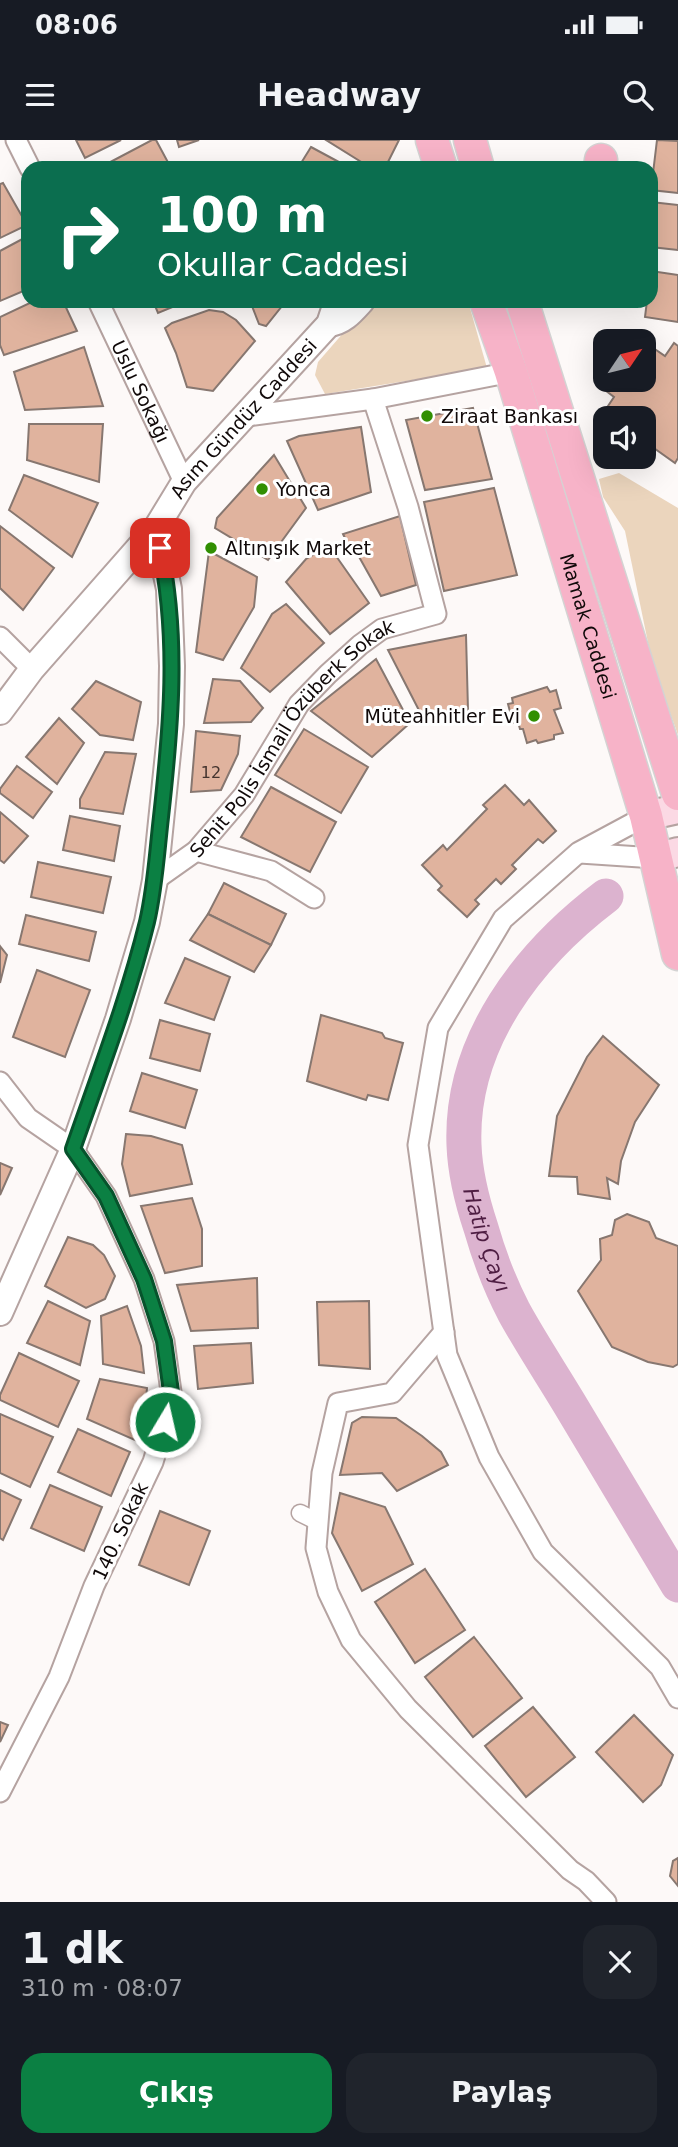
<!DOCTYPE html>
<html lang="tr">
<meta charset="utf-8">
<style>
:root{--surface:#171b24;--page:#20242c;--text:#f1f3f6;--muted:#9ea1a6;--accent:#0b8043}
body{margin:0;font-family:"DejaVu Sans",sans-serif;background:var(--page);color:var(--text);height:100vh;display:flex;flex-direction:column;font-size:26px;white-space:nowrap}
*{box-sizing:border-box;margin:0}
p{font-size:23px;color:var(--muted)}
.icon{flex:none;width:38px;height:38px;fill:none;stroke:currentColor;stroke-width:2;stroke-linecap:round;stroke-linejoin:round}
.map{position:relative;height:1762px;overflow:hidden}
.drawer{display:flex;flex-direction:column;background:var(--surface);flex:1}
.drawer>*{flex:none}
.banner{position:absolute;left:21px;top:21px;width:637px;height:147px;border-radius:21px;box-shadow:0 7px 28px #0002;background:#0b6e4f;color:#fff;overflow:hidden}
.needle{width:46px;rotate:55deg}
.fabs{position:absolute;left:593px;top:189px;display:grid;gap:14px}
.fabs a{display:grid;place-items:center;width:63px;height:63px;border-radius:14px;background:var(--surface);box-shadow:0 7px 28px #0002;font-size:35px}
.pin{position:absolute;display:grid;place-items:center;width:60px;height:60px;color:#fff;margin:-30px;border-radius:14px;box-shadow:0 4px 10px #0006}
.me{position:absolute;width:77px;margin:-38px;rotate:9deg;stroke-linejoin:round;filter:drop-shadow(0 0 5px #0008)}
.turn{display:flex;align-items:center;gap:24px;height:147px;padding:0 21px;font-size:32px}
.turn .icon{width:91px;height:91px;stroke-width:2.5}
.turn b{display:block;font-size:49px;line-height:60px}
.round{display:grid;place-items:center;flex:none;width:74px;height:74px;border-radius:21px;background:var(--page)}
.summary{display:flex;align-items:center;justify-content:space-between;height:119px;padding:0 21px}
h1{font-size:42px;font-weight:700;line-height:52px}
.action{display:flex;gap:14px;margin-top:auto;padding:14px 21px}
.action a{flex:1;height:80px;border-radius:21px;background:var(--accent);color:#fff;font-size:28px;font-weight:700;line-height:80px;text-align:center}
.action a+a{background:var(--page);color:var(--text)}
.status{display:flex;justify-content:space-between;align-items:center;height:49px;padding:0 35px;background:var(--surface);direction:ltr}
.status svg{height:19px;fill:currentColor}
header{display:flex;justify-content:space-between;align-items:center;height:91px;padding:0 21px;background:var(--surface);font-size:32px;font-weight:700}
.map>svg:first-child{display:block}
.green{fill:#ebd5bd}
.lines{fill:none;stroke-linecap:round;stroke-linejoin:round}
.river{stroke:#dcb3cf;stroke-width:35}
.building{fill:#e0b39e;stroke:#877770;stroke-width:2}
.pedestrian-casing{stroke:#b5a3a1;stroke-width:19}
.minor-casing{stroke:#b5a3a1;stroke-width:23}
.tertiary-casing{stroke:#b5a3a1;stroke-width:28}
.secondary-casing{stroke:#b5a3a1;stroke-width:32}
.primary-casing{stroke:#d4d3d3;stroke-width:35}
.pedestrian{stroke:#fff;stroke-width:16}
.minor{stroke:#fff;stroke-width:19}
.tertiary{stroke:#fff;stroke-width:24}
.secondary{stroke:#fbd9e4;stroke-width:28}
.primary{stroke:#f7b3c8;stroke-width:32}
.route-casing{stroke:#07532c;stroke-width:18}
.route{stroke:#0b8043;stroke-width:12}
.poi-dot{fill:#318f02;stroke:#fff;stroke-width:2.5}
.labels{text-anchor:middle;stroke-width:6;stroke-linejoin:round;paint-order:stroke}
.number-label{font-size:16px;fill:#44342e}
.street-label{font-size:19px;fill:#100909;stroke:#fff}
.poi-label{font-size:19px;fill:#100909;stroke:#fff;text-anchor:start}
.water-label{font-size:21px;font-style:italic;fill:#4e1d42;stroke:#fff}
</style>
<div class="status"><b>08:06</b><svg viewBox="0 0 49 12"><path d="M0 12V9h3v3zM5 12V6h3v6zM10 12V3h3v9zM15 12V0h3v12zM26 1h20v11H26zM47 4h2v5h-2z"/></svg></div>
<header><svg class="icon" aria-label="menu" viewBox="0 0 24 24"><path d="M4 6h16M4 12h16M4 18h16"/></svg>Headway<svg class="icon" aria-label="search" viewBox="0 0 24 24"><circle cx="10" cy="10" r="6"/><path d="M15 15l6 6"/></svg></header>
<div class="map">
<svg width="678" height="1762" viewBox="0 0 678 1762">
<rect width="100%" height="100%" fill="#fdf9f8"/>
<g class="green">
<polygon points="371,161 468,161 487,228 325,254 315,235 318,222"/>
<polygon points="619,333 678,368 678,595 652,522 625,391 603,357 599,339"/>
</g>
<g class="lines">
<path class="river" id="s1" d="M 606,756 C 528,815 460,902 464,1005 C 465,1033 472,1061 481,1088 C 489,1116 500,1145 514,1172 C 531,1203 551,1233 569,1263 C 605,1324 642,1384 678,1445"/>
</g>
<g class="building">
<polygon points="76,0 121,0 85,18"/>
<polygon points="152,0 156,0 171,28 99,28"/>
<polygon points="177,0 199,0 179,7"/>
<polygon points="326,0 399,0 385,28 371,28"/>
<polygon points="657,0 678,1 678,53 651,50"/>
<polygon points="311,7 350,28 298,28"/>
<polygon points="3,43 27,85 0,98 0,44"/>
<polygon points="651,62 678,65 678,110 651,107"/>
<polygon points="28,96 28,149 0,161 0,111"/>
<polygon points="651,131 678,135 678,182 645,177 647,161 651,161"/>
<polygon points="34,161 63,161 77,191 4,215 0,205 0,177"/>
<polygon points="153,161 187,161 158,173"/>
<polygon points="250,161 286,161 266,186 259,184"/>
<polygon points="209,170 223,172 236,180 255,201 213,251 187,247 176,213 165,188 172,183"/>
<polygon points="646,203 665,216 674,203 678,206 678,318 675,323 644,301 644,278 612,278 604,272 614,257 601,247 606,240 644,240 644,206"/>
<polygon points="84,207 103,266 25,270 14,232"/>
<polygon points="473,268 492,339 425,350 406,280"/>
<polygon points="29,284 103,284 99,342 27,320"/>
<polygon points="361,287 371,352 318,370 287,301 299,296"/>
<polygon points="274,315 306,368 268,420 215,388 217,378"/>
<polygon points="24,335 98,363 72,417 9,370"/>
<polygon points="494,348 517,435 444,451 424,362"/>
<polygon points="400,376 416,445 381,456 358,415 351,410 343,394"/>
<polygon points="0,386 54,428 23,470 0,448"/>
<polygon points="329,406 369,463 330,494 286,442 306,419"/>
<polygon points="209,411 257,437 254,467 223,520 196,512"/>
<polygon points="286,464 324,503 270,552 241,528 272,474"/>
<polygon points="466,495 468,570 424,580 388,510"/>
<polygon points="376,519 410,583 372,617 311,571"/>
<polygon points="213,539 240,541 263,568 251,582 204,583"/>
<polygon points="96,541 141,562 133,600 100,595 72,569"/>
<polygon points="547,547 550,552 556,550 561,568 554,570 563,593 554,595 554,599 538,603 536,600 527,603 523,589 520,589 518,582 513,583 508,564 513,563 512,558"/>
<polygon points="59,578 84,603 57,644 26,617"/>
<polygon points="304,589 368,627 341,673 275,635"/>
<polygon points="196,591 240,596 238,614 221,650 191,652"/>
<polygon points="105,612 136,614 123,674 80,668 80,659"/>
<polygon points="17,626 52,652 33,678 0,653 0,649"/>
<polygon points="505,645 524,665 529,660 556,691 543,703 538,699 512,725 516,729 501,744 496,739 475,760 479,764 467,777 438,750 442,746 422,725 443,705 447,710 487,669 483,665"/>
<polygon points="271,647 336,682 310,732 241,697"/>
<polygon points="0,672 28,696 4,723 0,720"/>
<polygon points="70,676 120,686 114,721 63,710"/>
<polygon points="38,722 111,737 103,773 31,757"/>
<polygon points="224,743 286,774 271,805 208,774"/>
<polygon points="208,774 271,805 254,832 190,800"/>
<polygon points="26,775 96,792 89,821 19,804"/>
<polygon points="0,806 7,815 0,843"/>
<polygon points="185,818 230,837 214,880 165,863"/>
<polygon points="37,830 90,850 65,917 13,897"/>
<polygon points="321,875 382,893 385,898 403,903 388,960 368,955 366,960 307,941"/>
<polygon points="160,880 210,894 200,931 150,918"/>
<polygon points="603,896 659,945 635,982 621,1021 618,1044 607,1038 610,1059 578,1054 577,1037 549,1036 557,976 587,917"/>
<polygon points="142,933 197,950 185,988 130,971"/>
<polygon points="126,994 151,996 182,1005 192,1044 130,1056 122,1024"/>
<polygon points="0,1023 12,1028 0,1055"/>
<polygon points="192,1058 202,1089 202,1126 165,1133 141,1066"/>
<polygon points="627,1074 649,1082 656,1098 678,1106 678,1224 673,1227 648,1222 612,1207 578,1151 601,1120 600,1099 612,1095 615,1080"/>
<polygon points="68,1097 93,1105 104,1115 115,1136 105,1159 86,1168 45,1146"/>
<polygon points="257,1138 258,1188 191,1191 177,1145"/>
<polygon points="48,1161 90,1181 80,1225 27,1203"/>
<polygon points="369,1161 370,1229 319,1225 317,1162"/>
<polygon points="127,1166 141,1206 144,1233 103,1224 101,1176"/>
<polygon points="251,1203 253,1243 198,1249 194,1206"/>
<polygon points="19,1213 79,1241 58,1287 0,1260 0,1255"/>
<polygon points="100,1239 147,1248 144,1280 137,1301 87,1279"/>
<polygon points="0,1274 53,1297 30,1347 0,1333"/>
<polygon points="362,1277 396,1278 422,1296 441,1312 448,1325 397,1351 382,1333 340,1335 352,1283"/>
<polygon points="78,1289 130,1312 111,1356 58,1332"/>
<polygon points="50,1345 102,1367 84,1411 31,1388"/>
<polygon points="0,1350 21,1360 3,1400 0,1398"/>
<polygon points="340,1353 385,1367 413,1424 362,1451 332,1393"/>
<polygon points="160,1371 210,1391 189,1445 139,1425"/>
<polygon points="425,1429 465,1490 415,1523 375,1462"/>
<polygon points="474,1497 522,1558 473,1597 425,1537"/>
<polygon points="533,1567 575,1617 526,1657 485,1606"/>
<polygon points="634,1575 673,1615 661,1645 643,1662 596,1612"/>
<polygon points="0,1582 8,1585 0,1602"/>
<polygon points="678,1718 678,1746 670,1736 673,1721"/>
</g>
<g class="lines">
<g class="pedestrian-casing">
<polyline id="pedestrian" points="300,1373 318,1382"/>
</g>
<g class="minor-casing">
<g id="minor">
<polyline points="16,0 30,28"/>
<path id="s2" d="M 98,161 L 184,342"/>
<polyline points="247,276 373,259 511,232"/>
<polyline points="0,497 32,529"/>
<polyline points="646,676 579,712 503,779 438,888 418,1005 447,1215 489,1317 543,1412 660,1527 678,1558"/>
<polyline points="196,711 271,731 314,758"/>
<polyline points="580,713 655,718"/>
<path id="s3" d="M 155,740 L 196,711 L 244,655 L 299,564 L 328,534 L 360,505 L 382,489 L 436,474 L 408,367 L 373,259"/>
<polyline points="0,942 28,978 73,1009 106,1056 144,1139 164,1201 172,1259 153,1322 94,1446 59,1537 0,1652"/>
<polyline points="444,1192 392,1253 338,1263 322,1333 316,1408 328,1452 351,1500 408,1569 570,1730 586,1741 606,1762"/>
</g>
</g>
<g class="tertiary-casing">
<g id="tertiary">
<path d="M 329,184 C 344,182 352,172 362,161"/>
<path id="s4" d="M 0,572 L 32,529 L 156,388 L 184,342 L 329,184 L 335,166 L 339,161"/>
<polyline points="0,1173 73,1009 118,879 147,782 155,740 171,584 172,526 169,449 156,388"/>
</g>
</g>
<g class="secondary-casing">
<g id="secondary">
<polyline points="646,676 678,669"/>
<polyline points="655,718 678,712"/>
</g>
</g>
<g class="primary-casing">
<g id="primary">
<polyline points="432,0 441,28"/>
<polyline points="470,0 478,28"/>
<polyline points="600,28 601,20"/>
<path id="s5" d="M 486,161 L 511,232 L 646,676 L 678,814"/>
<polyline points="522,161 678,654"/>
</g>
</g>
<use href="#pedestrian" class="pedestrian"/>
<use href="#minor" class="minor"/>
<use href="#tertiary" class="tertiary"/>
<use href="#secondary" class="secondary"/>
<use href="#primary" class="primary"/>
</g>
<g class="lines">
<g class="route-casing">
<path id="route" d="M 160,408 C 179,498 171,587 161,677 C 157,712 155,748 147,782 C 128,859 99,934 73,1009 L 106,1056 L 144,1139 L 164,1201 L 172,1259 L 165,1282"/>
</g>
<use href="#route" class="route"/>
</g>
<g class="poi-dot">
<circle cx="427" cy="276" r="7"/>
<circle cx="262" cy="349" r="7"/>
<circle cx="211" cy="408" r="7"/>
<circle cx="534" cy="576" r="7"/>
</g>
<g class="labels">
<g class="number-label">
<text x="211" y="638">12</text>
</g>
<g class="street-label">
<text dy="7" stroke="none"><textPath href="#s2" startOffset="100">Uslu Sokağı</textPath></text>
<text dy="7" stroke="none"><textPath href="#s4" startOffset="382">Asım Gündüz Caddesi</textPath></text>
<text dy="7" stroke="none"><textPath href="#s5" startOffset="341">Mamak Caddesi</textPath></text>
<text dy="7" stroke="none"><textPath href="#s3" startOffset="200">Sehit Polis İsmail Özüberk Sokak</textPath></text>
<text transform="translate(120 1391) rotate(-65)" y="7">140. Sokak</text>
</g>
<g class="poi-label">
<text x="441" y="283">Ziraat Bankası</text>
<text x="276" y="356">Yonca</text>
<text x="225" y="415">Altınışık Market</text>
<text x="520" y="583" text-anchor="end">Müteahhitler Evi</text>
</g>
<g class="water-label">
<text dy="7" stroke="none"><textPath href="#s1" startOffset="396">Hatip Çayı</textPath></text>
</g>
</g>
</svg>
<div class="fabs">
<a><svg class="needle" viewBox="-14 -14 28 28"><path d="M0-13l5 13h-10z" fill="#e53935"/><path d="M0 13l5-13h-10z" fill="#9ea1a6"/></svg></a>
<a><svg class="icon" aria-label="sound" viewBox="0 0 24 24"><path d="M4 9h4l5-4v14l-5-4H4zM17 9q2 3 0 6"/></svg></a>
</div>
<div class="pin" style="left:160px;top:408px;background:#d93025"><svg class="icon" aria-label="arrive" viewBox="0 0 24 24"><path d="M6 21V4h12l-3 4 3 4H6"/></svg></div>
<svg class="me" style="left:165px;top:1282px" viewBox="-20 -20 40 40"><circle r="17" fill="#0b8043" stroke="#fff" stroke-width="3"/><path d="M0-11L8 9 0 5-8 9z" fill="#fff"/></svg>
<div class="banner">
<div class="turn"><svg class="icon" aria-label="right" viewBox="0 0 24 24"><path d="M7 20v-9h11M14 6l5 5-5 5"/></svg><div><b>100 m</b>Okullar Caddesi</div></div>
</div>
</div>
<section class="drawer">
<div class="summary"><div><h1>1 dk</h1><p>310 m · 08:07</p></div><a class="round"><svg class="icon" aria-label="close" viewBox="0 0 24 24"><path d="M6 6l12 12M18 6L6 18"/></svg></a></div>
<div class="action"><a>Çıkış</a><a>Paylaş</a></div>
</section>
